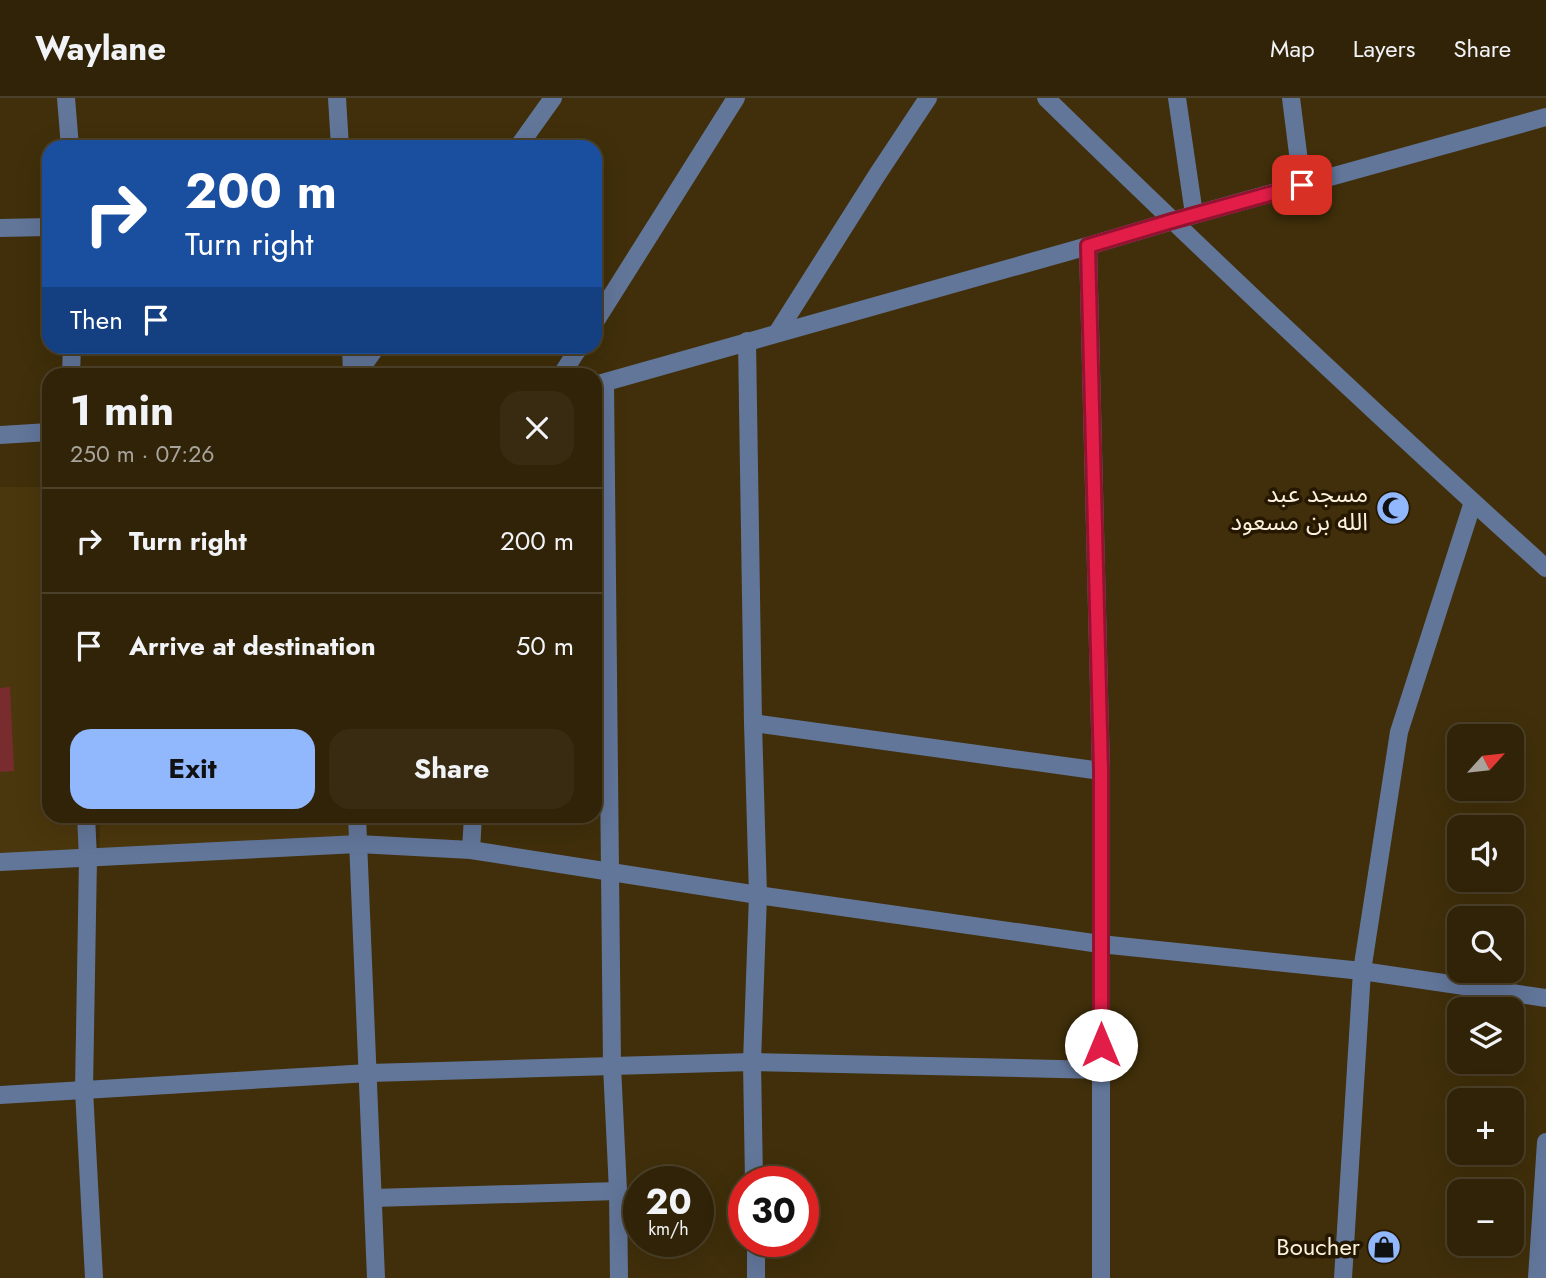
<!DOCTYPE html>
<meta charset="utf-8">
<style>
:root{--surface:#302308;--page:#382b12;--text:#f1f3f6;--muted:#a8a49c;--line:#4b4029;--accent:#91b8fd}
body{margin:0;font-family:Jost,"Noto Sans Arabic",sans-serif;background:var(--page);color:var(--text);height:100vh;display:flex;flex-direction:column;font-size:26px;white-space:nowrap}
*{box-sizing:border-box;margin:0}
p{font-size:23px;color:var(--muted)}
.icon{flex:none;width:38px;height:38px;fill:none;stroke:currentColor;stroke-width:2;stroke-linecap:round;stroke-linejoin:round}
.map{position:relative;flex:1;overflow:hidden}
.sheet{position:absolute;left:42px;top:270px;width:560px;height:455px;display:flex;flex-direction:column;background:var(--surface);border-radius:21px;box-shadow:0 7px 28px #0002,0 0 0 2px var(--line)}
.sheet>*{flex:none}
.banner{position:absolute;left:42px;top:42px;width:560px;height:214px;border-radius:21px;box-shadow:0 7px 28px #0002,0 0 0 2px var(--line);background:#1a4fa0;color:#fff;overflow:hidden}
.needle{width:46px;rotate:63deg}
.controls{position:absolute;left:1447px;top:626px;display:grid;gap:14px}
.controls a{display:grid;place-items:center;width:77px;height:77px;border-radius:14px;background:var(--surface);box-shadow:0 7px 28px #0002,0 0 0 2px var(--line);font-size:35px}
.speed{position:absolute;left:623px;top:1068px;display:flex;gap:14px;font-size:35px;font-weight:700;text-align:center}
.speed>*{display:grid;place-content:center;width:91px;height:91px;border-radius:50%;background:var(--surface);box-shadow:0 7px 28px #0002,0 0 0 2px var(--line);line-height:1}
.speed small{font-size:18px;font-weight:400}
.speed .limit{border:10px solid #d22;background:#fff;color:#111}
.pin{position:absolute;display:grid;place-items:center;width:60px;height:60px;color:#fff;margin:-30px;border-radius:14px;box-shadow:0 4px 10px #0006}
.me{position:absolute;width:77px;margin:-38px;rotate:0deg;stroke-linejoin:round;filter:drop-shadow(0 0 5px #0008)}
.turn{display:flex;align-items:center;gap:24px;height:147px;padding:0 28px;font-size:32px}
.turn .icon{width:91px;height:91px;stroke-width:2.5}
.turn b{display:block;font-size:49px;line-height:60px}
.then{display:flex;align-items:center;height:66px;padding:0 28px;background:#0003;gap:14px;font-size:26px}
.round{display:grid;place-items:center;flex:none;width:74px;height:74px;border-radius:21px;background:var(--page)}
.summary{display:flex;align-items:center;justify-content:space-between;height:119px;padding:0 28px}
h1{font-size:42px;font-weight:700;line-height:52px}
.cta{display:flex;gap:14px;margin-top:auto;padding:14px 28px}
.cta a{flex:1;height:80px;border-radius:21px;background:var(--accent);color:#111;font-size:28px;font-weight:700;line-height:80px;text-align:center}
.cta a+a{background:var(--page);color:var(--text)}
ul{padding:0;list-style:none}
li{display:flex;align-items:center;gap:21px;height:105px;padding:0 28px;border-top:2px solid var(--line)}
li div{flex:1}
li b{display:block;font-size:26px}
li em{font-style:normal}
header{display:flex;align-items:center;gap:42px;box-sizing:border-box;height:98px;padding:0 35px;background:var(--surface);border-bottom:2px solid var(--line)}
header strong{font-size:33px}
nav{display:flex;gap:38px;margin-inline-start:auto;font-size:24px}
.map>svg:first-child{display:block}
.built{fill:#4b370d}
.green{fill:#792c2e}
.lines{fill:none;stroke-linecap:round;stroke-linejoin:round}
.minor{stroke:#62769a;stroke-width:18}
.route-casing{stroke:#92132f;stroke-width:18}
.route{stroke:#e11d48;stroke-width:12}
.labels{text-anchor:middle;stroke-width:7;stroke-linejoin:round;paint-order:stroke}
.poi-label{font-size:24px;fill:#fcf1de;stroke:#251700;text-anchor:end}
</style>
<header>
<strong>Waylane</strong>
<nav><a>Map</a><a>Layers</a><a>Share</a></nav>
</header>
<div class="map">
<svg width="1546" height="1180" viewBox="0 0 1546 1180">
<rect width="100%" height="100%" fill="#402f0a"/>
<g class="built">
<polygon points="0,389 49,389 49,718 82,718 84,765 0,764"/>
<polygon points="100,718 348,718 348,748 99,763"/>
</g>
<polygon class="green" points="10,589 14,673 0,674 0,590"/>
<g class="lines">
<g class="minor">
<polyline points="66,0 70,49"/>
<polyline points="337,0 340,49"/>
<path d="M 1046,0 C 1210,160 1376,317 1546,470"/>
<polyline points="1177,0 1194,116"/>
<polyline points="1291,0 1302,87"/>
<polyline points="518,49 553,0"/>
<polyline points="0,130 49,129"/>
<polyline points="1088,148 1101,673 1101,1180"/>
<polyline points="595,224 736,0"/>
<polyline points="777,235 877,77 928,0"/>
<polyline points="747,243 753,625 758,797 752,964 754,1083"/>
<polyline points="351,248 352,276"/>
<polyline points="71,276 72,248"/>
<polyline points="357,276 377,248"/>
<polyline points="562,276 580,248"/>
<polyline points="605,285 612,968 618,1093 619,1180"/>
<polyline points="595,287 1088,148 1172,123 1546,19"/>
<polyline points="0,337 49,334"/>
<polyline points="753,625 1101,673"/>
<polyline points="86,718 88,760 84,992 94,1180"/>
<polyline points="357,718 376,1180"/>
<polyline points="471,752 473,718"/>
<polyline points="0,764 358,746 471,752 758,797 1100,846 1362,873 1546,900"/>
<polyline points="0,997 369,975 752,964 1101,972"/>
<polyline points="373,1100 618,1093"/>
<polyline points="756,1143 756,1180"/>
<polyline points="1343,1180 1362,873 1399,634 1473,404"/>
<polyline points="1537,1180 1546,1044"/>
</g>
</g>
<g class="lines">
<g class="route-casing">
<polyline id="route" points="1101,947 1101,673 1088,148 1172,123 1302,87"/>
</g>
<use href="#route" class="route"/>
</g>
<defs>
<g id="mosque-disc" transform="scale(1.75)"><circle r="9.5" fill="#91b8fd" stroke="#251700"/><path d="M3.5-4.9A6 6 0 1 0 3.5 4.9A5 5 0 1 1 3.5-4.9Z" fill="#111"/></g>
<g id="shop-disc" transform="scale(1.75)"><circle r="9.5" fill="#91b8fd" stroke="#251700"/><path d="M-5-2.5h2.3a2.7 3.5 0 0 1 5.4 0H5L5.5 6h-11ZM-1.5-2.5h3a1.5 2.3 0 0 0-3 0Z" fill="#111"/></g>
</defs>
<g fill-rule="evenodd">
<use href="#mosque-disc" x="1393" y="410"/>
<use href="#shop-disc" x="1384" y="1149"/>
</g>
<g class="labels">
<g class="poi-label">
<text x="1368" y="404">مسجد عبد<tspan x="1368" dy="28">الله بن مسعود</tspan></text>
<text x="1360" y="1157">Boucher</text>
</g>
</g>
</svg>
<div class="controls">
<a><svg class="needle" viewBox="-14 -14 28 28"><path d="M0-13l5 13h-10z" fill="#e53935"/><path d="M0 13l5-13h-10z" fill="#a8a49c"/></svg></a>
<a><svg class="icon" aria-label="sound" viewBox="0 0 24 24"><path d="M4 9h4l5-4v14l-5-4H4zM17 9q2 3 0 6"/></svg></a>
<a><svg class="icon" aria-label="search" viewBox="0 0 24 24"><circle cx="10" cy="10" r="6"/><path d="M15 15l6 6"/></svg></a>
<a><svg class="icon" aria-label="layers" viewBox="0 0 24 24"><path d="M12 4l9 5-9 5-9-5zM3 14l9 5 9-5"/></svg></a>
<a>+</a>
<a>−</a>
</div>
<div class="speed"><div>20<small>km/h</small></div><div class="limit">30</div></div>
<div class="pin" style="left:1302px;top:87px;background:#d93025"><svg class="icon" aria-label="arrive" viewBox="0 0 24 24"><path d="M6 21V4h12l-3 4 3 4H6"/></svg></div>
<svg class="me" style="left:1101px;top:947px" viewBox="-20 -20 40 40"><circle r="19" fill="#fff"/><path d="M0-13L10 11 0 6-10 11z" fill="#e11d48"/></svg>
<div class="banner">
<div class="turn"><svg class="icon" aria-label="right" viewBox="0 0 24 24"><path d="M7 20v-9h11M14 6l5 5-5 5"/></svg><div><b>200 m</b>Turn right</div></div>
<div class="then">Then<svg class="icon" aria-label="arrive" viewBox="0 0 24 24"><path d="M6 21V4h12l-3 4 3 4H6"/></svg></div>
</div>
<section class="sheet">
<div class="summary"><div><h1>1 min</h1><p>250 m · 07:26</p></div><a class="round"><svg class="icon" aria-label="close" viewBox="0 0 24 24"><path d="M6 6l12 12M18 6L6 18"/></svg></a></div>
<ul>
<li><svg class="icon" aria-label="right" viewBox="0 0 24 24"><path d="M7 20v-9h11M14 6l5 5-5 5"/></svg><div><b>Turn right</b></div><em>200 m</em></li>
<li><svg class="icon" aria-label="arrive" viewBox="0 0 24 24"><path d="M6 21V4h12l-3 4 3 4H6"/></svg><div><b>Arrive at destination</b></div><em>50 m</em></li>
</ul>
<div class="cta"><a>Exit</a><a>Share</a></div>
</section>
</div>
